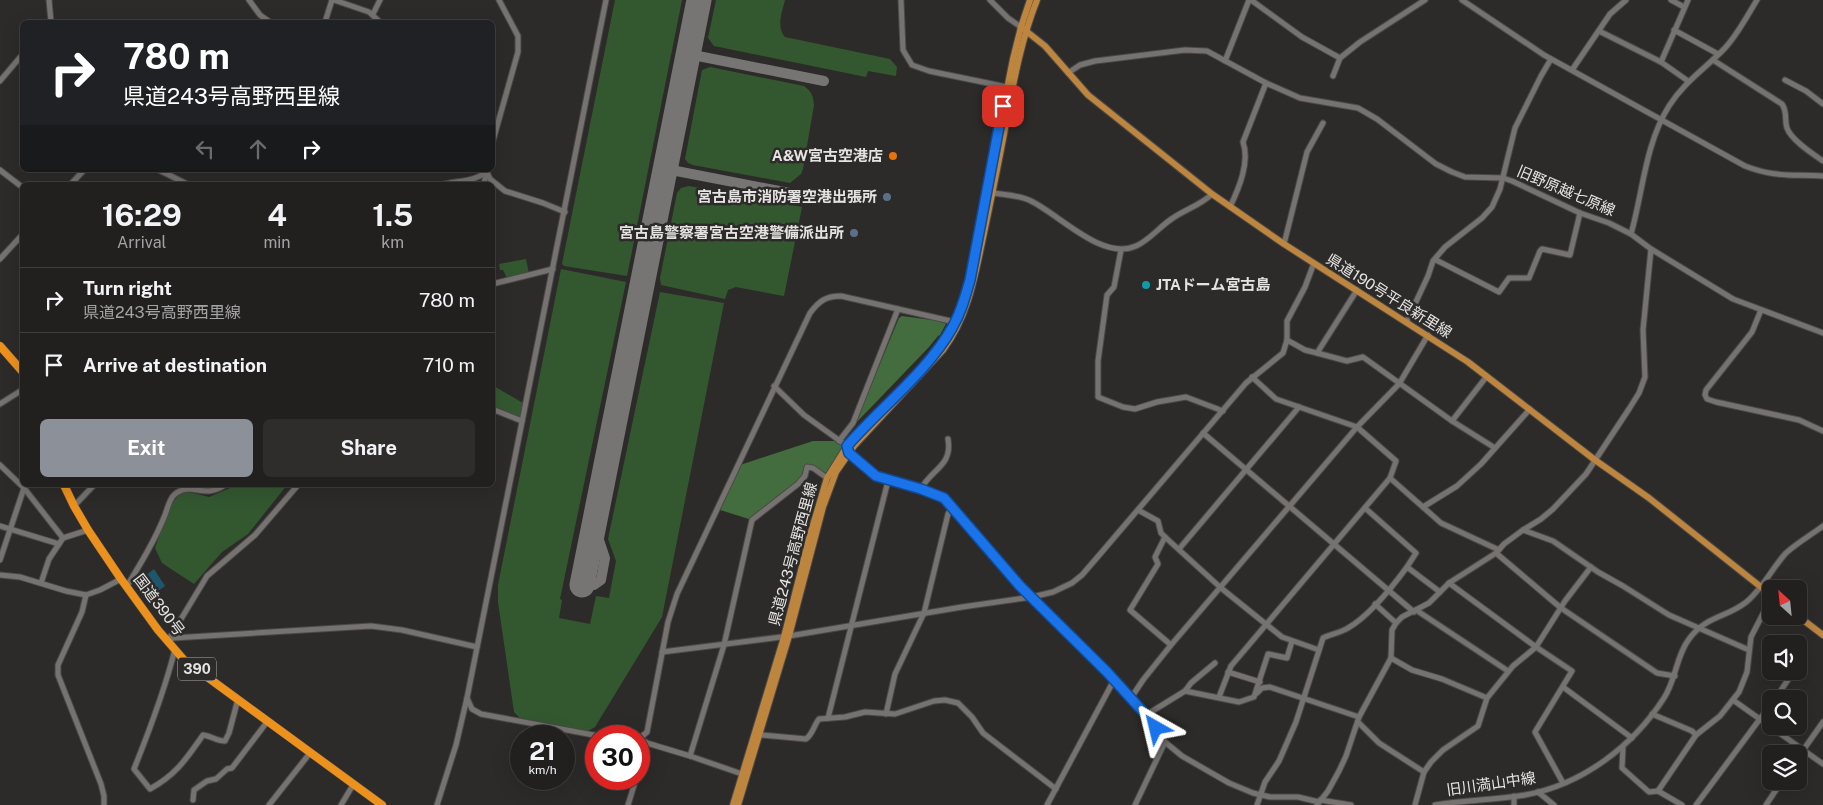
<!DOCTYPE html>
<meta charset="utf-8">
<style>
:root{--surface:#22201f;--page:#2e2d2c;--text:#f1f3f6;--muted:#a2a3a4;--line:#3f3e3d;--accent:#8c9099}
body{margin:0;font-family:"Public Sans","Noto Sans JP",sans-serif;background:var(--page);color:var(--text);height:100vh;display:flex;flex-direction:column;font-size:19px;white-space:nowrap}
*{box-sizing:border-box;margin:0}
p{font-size:16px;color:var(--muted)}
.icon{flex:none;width:28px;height:28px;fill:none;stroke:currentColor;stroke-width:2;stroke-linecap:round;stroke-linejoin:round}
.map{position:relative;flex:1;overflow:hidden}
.sheet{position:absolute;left:20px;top:182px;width:475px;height:305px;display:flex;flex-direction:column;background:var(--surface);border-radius:8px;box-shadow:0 5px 20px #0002,0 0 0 1px var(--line)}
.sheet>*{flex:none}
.guide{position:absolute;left:20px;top:20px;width:475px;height:152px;border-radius:8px;box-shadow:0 5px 20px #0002,0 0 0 1px var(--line);background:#202124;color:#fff;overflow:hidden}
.needle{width:32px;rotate:333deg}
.buttons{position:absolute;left:1762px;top:580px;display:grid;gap:10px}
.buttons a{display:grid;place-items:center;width:45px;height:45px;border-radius:8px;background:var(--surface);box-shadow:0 5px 20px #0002,0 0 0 1px var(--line);font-size:25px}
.speed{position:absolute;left:510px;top:725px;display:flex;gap:10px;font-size:25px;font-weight:700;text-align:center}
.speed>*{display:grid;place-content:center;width:65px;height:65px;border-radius:50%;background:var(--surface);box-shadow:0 5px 20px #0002,0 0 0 1px var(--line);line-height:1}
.speed small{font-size:12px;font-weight:400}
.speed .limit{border:8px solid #d22;background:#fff;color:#111}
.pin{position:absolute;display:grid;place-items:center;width:42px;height:42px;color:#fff;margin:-21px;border-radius:10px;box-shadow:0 2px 8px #0006}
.me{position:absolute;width:55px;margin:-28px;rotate:323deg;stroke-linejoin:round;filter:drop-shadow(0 0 4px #0008)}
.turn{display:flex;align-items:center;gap:18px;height:105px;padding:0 20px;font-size:22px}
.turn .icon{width:65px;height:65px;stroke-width:2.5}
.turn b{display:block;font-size:35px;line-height:42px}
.lanes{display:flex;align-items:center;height:48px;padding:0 20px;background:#0003;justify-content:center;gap:25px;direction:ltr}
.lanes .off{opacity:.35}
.eta{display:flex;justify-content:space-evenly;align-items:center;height:85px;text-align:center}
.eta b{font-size:30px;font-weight:700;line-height:35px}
.primary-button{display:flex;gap:10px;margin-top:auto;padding:10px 20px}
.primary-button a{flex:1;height:58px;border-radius:8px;background:var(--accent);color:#fff;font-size:20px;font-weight:700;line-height:58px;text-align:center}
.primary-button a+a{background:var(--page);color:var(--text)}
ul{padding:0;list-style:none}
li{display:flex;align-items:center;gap:15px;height:65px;padding:0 20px;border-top:1px solid var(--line)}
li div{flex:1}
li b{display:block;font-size:19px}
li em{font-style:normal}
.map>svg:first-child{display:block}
.green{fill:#335830}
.forest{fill:#436c3f}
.water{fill:#1e576c}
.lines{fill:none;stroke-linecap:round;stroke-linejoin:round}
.taxiway{stroke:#777574;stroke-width:10}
.runway{stroke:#777574;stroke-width:25}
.minor-casing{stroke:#4b4948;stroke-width:7}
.major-casing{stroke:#4b4948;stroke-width:8}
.highway-casing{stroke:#4b4948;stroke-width:9}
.minor{stroke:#757270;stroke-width:5}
.major{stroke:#bd853e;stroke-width:6}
.highway{stroke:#ed911d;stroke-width:8}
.route-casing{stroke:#114b97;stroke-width:12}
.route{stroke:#1a73e8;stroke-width:9}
.food-dot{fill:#e8710a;stroke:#2d2b29;stroke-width:2}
.service-dot{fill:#5c6f8a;stroke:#2d2b29;stroke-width:2}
.culture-dot{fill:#0f9aa8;stroke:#2d2b29;stroke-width:2}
.labels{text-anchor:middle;stroke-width:5;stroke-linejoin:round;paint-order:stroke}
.shield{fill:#2d2b29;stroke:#aeacaa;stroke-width:1}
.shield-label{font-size:14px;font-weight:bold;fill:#e5e3e2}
.poi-label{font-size:15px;font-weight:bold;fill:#e5e3e2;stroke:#2d2b29;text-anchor:end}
.street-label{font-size:15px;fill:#e5e3e2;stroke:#2d2b29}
</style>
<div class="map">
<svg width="1823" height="805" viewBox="0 0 1823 805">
<rect width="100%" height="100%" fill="#2d2b29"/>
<g class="green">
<polygon points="615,0 682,0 627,276 564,266 562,264"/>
<path d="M 716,0 L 785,0 C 782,12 776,27 785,37 L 890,59 L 897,67 L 896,76 L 868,71 L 866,77 L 714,46 L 708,38 Z"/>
<path d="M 710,67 L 804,86 C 812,92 813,96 814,105 L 803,169 L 801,174 L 790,183 L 693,165 L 688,163 L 685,159 L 702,70 Z"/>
<polygon points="689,186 802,207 784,296 736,287 728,290 725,299 661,285 660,278 677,193 681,188"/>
<polygon points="526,259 529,274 507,278 503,270 500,270 499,264"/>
<polygon points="561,269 626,282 560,599 562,600 559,618 590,624 596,596 609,598 616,561 608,539 660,292 724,303 662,617 595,727 588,731 520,718 514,712 498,602 498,585"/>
<polygon points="492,385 523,403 520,417 493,408"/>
<path d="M 231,485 L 287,485 L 248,534 L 222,552 L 194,584 L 162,563 L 155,548 C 162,530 167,501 185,491 L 209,497 L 230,488 Z"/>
</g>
<g class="forest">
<polygon points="902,316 947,322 940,335 938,336 929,347 855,424 899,318"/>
<polygon points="813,441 839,441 847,446 827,478 807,467 805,476 752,520 717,509 737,466"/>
</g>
<polygon class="water" points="154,569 165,586 151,596 140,580"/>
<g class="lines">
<g class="taxiway">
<polyline points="688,54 824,81"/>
<polyline points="666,169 800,195"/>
<polyline points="584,575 587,584 594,585 601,580 605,558 594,525"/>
</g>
<polyline class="runway" points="582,585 699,0"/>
<g class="minor-casing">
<g id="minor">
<polyline points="49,0 51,22"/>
<polyline points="249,0 260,15 270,22"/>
<polyline points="334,0 369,12 380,22"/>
<polyline points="901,0 903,50 912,65 929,71 1007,87"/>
<polyline points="990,0 1008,18 1021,27"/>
<polyline points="1251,0 1302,37 1340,58"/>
<path d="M 1462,0 L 1544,55 L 1745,166 C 1776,178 1792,174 1823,176"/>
<polyline points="1671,0 1684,7"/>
<polyline points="373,14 380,0"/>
<polyline points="325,22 332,0"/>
<polyline points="1674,30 1718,54"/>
<polyline points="1599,31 1661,62 1688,81"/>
<path d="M 1713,60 L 1782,104 C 1788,113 1784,120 1787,128 C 1791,140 1813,154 1823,161"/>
<polyline points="1225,61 1249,0"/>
<polyline points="1661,62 1688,0"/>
<polyline points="1572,70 1610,14 1626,0"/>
<polyline points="1068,73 1080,65 1095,61 1185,50 1207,51 1266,83 1300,98 1358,108 1377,119 1436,164 1452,172 1465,177 1503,178 1512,181 1580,213 1609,223 1631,234 1651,249 1733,299 1823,333"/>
<polyline points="1333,76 1340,58 1360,42 1425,0"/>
<polyline points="1785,80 1806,91 1823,104"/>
<polyline points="0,81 22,55"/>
<polyline points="492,144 518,52 518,36 499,0"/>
<polyline points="0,170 22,187"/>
<polyline points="159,170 189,185"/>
<polyline points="486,170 490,179 505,191 543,203 565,212"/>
<polyline points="70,185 84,170"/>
<path d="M 441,185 C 456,180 474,183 487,171"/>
<polyline points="484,185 486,173"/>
<path d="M 993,193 C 1006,195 1019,195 1031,201 C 1060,215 1102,261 1136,246 C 1150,240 1160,226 1173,218 C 1186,209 1201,205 1212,194"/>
<path d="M 1230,207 C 1239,188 1250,162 1243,142 L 1266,83"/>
<path d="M 1631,234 C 1643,192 1645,144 1669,106 C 1684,82 1706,68 1725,48 C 1738,34 1747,16 1757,0"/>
<polyline points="1284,244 1307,152 1323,123"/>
<polyline points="1121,250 1114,287 1107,295 1098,361 1098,397 1123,407 1135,409 1157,402 1186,397 1223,411"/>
<polyline points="0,259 22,235"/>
<polyline points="1436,260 1499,292 1509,278 1529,278 1540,251 1542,249 1570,255 1580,213"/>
<polyline points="492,284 553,269"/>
<polyline points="1761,310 1752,332 1706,390 1705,395 1707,399 1716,402 1799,420 1823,431"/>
<polyline points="1407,321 1428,276 1433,261 1445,247 1482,218 1492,207 1500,189 1515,128 1541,76 1551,59"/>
<polyline points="1287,340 1305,350 1317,353 1357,290"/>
<polyline points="1317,353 1347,361 1363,357 1452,421 1495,448"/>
<polyline points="774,386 804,415 847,446 849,453 876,476 921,489 944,498 1019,586 1107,672 1146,715 1165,742 1182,756 1229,783 1253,793 1270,797 1298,797 1319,802"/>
<polyline points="0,404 22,390"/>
<polyline points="492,409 522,421"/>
<polyline points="1452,421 1487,376"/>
<polyline points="1203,433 1414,612"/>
<polyline points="839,441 853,423 898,309"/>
<polyline points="0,465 24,488 63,538"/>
<polyline points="1390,478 1441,523 1499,550"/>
<path d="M 921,489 C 931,469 953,466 948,439"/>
<polyline points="74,506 94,485"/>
<polyline points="1423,507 1457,486 1481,464 1530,409"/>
<polyline points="1365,508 1416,553 1407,567"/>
<polyline points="1138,510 1158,521 1161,533 1165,537 1221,588 1282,637 1319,650"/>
<polyline points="0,526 59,544"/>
<polyline points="1523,530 1553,541 1598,572 1623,586 1669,615 1749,650"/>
<polyline points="1165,537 1155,557 1158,564 1130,610 1171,645"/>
<polyline points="1179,549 1299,407"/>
<polyline points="1496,553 1561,608 1657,673 1675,676"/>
<polyline points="0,560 24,488"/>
<polyline points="0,575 20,577 66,591 86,595 100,590 121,579"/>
<polyline points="41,583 49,559 63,538 88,530"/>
<polyline points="1449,583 1536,647 1572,671 1535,732 1563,783"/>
<path d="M 127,586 C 141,563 155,540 165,515 C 168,507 170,496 178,492 C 193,483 205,499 225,485"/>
<polyline points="86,595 82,612 58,665 58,675 101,784 104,796 104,805"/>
<polyline points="1375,604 1396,623"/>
<polyline points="1416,610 1508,671"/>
<polyline points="169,639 207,576 255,535 298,485"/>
<polyline points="168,641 173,638 371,626 402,630 477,647"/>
<path d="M 175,649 C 165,690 150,729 134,769 L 150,789 C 177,774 186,759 203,735 C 211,736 217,741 225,741 L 229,733 L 238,699"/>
<polyline points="662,652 789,636 962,607 1032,597 1053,592 1072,583 1082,575 1101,553 1246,383 1283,353 1287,340 1287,321 1305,287 1314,263"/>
<polyline points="1391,658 1412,670 1442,679 1487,698"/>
<polyline points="1228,672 1260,682"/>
<polyline points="1563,687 1632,738"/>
<polyline points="1185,691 1239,702 1254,697 1268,654 1287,658 1292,641"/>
<polyline points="1257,693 1262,688 1270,687 1359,717"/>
<polyline points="1219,697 1231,666 1390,478 1396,461 1357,427 1276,399 1252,377"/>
<polyline points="467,698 472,709 481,714 599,736"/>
<polyline points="1131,698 1143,680 1171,645 1357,427 1399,384 1428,335"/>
<polyline points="1775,699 1794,671"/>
<polyline points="1733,700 1823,764"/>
<polyline points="886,714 895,674 924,613 948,514 952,507"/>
<polyline points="1652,714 1692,731 1696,735"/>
<polyline points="1146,715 1185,691 1191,683 1215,663"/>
<polyline points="828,718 888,481"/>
<polyline points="1358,722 1379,743 1424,772"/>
<path d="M 761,735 L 806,739 C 813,734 814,725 819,719 L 845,717 L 865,712 L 895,714 L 934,701 L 945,700 L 958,703 L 972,717 L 983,733 L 1056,789"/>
<path d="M 639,739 L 647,732 L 668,622 L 677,594 L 810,313 C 819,301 826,296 841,296 L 955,322"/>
<polyline points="641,739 647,743 690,756 745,775"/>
<polyline points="1623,747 1622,768 1649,792 1658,791"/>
<polyline points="690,756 724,645 752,520 798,484 805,476 807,467 813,468 827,478"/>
<polyline points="1799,756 1823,722"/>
<polyline points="639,770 647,743"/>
<polyline points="1538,792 1554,805"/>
<polyline points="193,800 194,790 207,781 216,779 227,769 232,768 267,722"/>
<polyline points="1320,800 1351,805"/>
<polyline points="269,805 310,753"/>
<polyline points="341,805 353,785"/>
<polyline points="437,805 456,745 467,698 606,0"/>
<polyline points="628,805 636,779"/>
<polyline points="1047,805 1114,680"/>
<polyline points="1135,805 1165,742"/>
<path d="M 1257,805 L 1265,782 L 1279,761 L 1296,722 L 1323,638 C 1331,634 1340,633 1348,628 C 1369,616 1393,586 1407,567 L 1440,592"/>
<polyline points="1317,805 1328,791 1339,771 1346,756 1359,717 1391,658 1392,630 1396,623 1402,617 1429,603 1449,583 1496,553 1504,544 1523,530 1541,519 1553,509 1586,474 1629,409 1639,393 1645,377 1643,330 1651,249"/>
<polyline points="1415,805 1424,772 1431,762 1443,750 1478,726 1487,698 1513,666 1536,647 1565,601 1591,567"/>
<path d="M 1435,805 C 1465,800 1495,800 1525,795 C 1582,785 1633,746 1664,698 C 1676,680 1676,656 1689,639 C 1706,616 1725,618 1745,603 C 1762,590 1772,568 1786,553 C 1797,543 1811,535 1823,526"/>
<polyline points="1514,805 1514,796"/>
<polyline points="1682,805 1658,791 1696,735 1720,716 1739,692 1747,672 1751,637 1771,598"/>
<polyline points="1696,805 1771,704"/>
<polyline points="1766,805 1782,781"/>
</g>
</g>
<g class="major-casing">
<g id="major">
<polyline points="1021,27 1045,46 1088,95 1212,194 1284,244 1468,362 1595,460 1649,498 1771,595"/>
<polyline points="1798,616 1823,635"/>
<polyline points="733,805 784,637 810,535 827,478 847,446 859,432 933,355 952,329 965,299 1013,59 1021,27 1030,0"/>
<path d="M 738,805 L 789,636 L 823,507 L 836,472 L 854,446 L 943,350 C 969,315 975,275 984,233 C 992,195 1000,156 1007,118 C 1014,78 1022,38 1037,0"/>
</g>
</g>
<g class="highway-casing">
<g id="highway">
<polyline points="0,346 22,371"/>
<polyline points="64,485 74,506 88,530 121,579 158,630 184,660 382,805"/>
</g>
</g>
<use href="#minor" class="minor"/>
<use href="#major" class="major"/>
<use href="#highway" class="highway"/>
</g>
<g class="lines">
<g class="route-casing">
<path id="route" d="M 1003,106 L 970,280 C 965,297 961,313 952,328 C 928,371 880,408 847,446 L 849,453 L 876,476 L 921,489 L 944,498 L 1020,586 L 1107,672 L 1146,715 L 1156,728"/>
</g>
<use href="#route" class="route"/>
</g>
<circle class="food-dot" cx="893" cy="156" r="5"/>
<g class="service-dot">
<circle cx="887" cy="197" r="5"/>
<circle cx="854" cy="233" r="5"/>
</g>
<circle class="culture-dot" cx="1146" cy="285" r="5"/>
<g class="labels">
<rect class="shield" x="178" y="657.5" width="38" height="23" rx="4"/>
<g class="shield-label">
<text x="197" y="674">390</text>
</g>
<g class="poi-label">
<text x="883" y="161">A&amp;W宮古空港店</text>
<text x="877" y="202">宮古島市消防署空港出張所</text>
<text x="844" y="238">宮古島警察署宮古空港警備派出所</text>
<text x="1156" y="290" text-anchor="start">JTAドーム宮古島</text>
</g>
<g class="street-label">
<text transform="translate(1566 191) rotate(23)" y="5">旧野原越七原線</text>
<text transform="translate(1389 296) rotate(32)" y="5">県道190号平良新里線</text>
<text transform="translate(793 554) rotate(-75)" y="5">県道243号高野西里線</text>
<text transform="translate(159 605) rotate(53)" y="5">国道390号</text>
<text transform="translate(1491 784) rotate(-8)" y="5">旧川満山中線</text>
</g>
</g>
</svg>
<div class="buttons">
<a><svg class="needle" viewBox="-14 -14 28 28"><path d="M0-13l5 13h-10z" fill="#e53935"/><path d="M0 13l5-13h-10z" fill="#a2a3a4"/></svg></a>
<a><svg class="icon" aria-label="sound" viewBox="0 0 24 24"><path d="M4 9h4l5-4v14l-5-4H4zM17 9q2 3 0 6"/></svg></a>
<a><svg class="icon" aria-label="search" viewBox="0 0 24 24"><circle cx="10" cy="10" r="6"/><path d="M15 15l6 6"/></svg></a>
<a><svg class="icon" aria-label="layers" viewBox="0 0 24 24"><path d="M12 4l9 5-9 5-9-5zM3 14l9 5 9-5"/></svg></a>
</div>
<div class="speed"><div>21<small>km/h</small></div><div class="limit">30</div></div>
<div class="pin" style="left:1003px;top:106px;background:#d93025"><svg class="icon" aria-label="arrive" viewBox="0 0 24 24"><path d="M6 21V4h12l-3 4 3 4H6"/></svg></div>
<svg class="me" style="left:1156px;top:728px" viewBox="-20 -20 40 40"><path d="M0-17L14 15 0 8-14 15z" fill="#1a73e8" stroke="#fff" stroke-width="4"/></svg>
<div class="guide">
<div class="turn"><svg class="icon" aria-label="right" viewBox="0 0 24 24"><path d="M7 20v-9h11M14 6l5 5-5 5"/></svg><div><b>780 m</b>県道243号高野西里線</div></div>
<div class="lanes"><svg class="icon off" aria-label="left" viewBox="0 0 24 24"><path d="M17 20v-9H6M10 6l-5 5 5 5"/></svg><svg class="icon off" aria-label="ahead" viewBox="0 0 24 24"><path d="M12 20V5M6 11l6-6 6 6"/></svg><svg class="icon" aria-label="right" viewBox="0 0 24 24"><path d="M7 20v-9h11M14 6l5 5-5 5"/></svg></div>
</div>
<section class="sheet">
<div class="eta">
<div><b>16:29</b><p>Arrival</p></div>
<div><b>4</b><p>min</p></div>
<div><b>1.5</b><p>km</p></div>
</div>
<ul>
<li><svg class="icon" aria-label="right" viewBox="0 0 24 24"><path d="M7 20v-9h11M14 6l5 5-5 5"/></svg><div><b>Turn right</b><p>県道243号高野西里線</p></div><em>780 m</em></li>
<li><svg class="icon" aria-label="arrive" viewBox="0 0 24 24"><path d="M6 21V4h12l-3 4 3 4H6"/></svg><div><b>Arrive at destination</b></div><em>710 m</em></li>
</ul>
<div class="primary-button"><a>Exit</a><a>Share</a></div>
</section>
</div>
